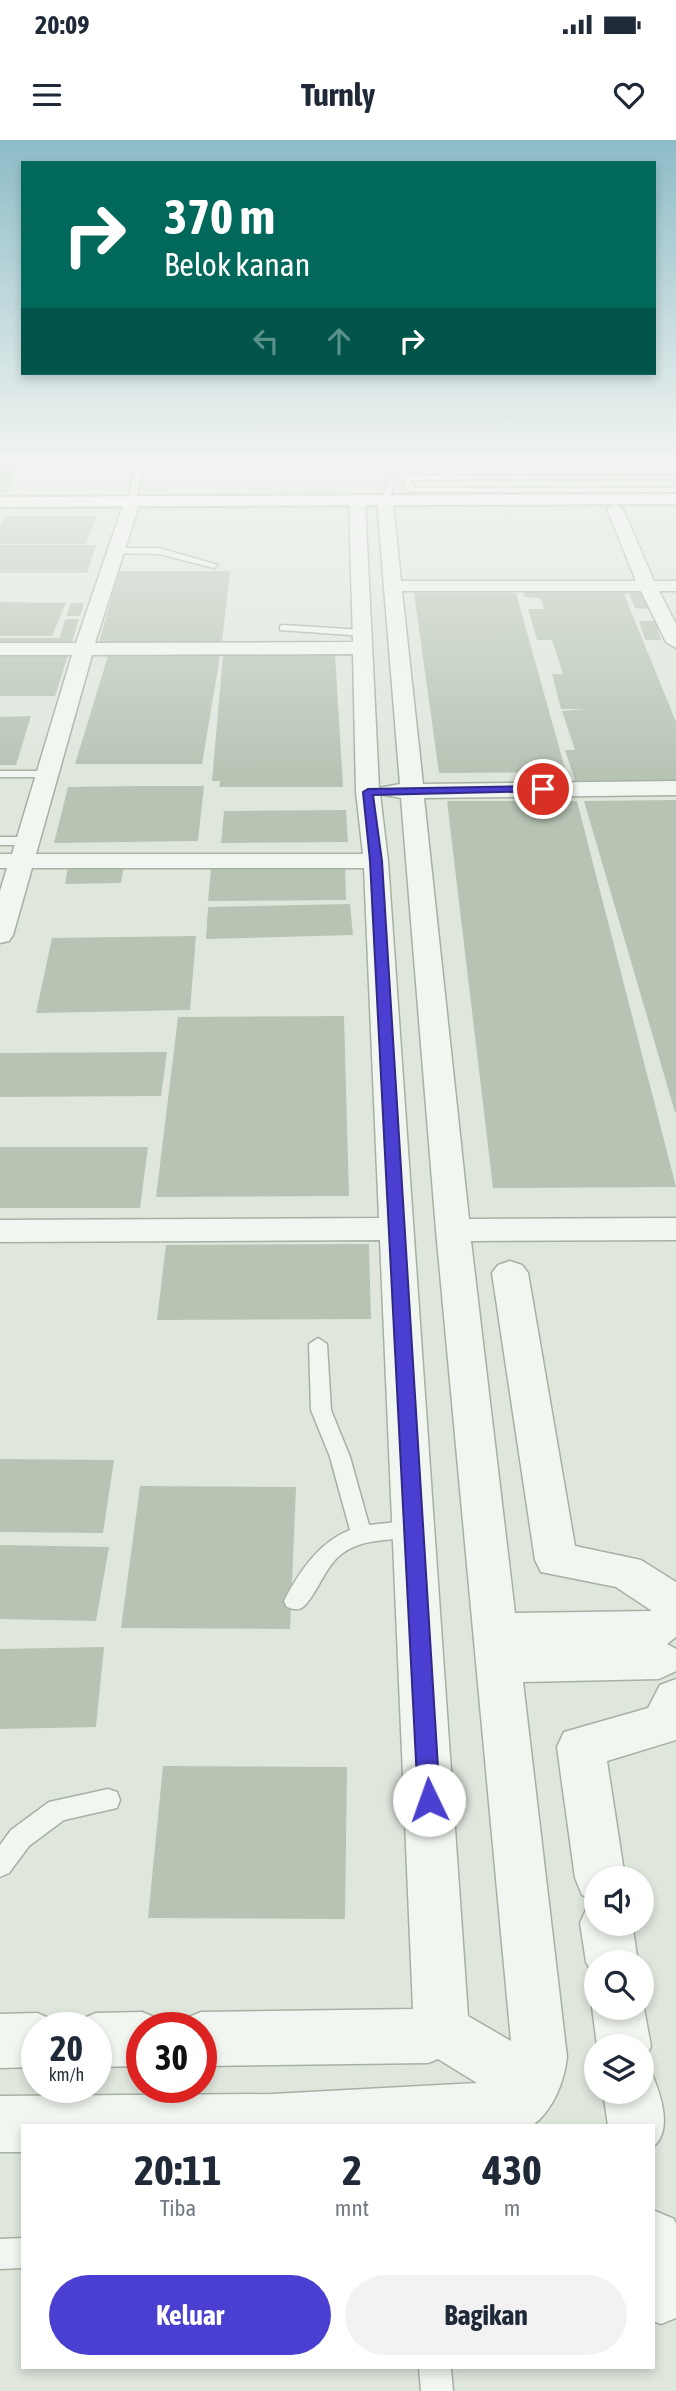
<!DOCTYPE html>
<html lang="id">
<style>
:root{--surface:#fff;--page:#f2f2f3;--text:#1f2937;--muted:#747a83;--accent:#4a3fd0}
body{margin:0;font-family:"Asap Condensed",sans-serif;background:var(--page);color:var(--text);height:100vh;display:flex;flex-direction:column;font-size:26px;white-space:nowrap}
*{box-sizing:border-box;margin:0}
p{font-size:23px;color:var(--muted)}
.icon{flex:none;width:38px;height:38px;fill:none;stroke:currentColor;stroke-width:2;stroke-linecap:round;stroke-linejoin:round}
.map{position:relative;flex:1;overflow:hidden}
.sheet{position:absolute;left:21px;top:1984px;width:634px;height:245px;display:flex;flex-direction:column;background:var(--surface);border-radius:0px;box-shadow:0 4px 10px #0003}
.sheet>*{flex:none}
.top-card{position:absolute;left:21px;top:21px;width:635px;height:214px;border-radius:0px;box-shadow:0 4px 10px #0003;background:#00695c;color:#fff;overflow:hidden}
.fabs{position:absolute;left:584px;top:1726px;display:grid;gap:14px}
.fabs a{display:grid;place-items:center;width:70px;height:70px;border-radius:50%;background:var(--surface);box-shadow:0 4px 10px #0003;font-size:35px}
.speed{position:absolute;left:21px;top:1872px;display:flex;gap:14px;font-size:35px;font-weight:700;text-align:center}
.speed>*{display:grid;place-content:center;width:91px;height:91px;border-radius:50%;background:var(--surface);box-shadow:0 4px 10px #0003;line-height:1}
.speed small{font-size:18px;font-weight:400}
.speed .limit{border:10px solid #d22;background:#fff;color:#111}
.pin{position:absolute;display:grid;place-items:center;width:60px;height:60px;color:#fff;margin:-30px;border:4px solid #fff;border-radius:50%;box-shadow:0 2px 7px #0007}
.me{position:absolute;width:77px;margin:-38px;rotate:357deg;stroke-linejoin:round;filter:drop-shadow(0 0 5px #0008)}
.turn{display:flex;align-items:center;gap:24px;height:147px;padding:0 28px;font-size:32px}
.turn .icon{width:91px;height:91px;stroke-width:2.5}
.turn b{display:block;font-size:49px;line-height:60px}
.lanes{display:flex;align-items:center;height:66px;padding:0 28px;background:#0003;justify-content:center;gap:35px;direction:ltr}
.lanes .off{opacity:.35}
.eta{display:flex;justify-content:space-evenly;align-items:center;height:119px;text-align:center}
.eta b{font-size:42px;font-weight:700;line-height:49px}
.primary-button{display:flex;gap:14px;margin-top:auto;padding:14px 28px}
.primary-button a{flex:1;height:80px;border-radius:42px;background:var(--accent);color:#fff;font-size:28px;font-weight:700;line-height:80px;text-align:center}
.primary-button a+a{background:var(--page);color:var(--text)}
.status{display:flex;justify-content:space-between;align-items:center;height:49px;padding:0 35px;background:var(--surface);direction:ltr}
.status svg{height:19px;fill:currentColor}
header{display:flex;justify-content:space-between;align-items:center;height:91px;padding:0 28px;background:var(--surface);font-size:32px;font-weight:700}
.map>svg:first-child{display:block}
.building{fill:#b7c4b4}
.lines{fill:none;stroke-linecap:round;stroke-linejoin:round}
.lane-casing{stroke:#a5b1a2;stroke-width:3}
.street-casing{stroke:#a5b1a2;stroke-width:3}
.primary-casing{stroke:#a0b39c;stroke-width:4}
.lane{fill:#f1f6f0;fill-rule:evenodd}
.street{fill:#f1f6f0;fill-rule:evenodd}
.primary{fill:#fff;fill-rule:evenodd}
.route{fill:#4a3fd0;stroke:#302987;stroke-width:2}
</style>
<div class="status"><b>20:09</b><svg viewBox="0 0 49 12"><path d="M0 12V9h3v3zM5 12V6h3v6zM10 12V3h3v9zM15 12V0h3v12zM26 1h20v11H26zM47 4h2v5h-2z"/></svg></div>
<header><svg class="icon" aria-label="menu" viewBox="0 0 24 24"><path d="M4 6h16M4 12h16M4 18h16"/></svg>Turnly<svg class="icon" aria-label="heart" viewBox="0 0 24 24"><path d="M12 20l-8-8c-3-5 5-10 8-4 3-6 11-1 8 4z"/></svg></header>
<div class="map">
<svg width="676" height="2251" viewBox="0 0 676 2251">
<rect width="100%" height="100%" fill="#dfe7dd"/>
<g class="building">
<polygon points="0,326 18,326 6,353 0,353"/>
<polygon points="5,376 97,376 86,404 0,404 0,385"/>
<polygon points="0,405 96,405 87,433 0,433"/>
<polygon points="119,431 230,431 222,502 99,502"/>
<polygon points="522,449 640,450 648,469 635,468 629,453 624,454 676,582 676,640 575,641 565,610 575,610 562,571 585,569 561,569 552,534 563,534 552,500 537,500 528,469 544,469 540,458 525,457"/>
<polygon points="414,453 516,453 566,632 439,633"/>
<polygon points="0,462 66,463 52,496 0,496"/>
<polygon points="71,463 84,463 80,476 66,476"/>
<polygon points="65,479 79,479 72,502 0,502 0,498 60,498"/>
<polygon points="639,481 655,481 661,500 645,500"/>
<polygon points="0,512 69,512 55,556 0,556"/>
<polygon points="335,514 343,647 219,647 220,641 212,641 223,515"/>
<polygon points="108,516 220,516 202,624 75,624"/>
<polygon points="31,576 16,625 0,625 0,577"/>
<polygon points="141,646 204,646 198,701 54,703 68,647"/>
<polygon points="676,660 676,972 675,972 584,661"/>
<polygon points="447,661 577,661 676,1047 493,1048"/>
<polygon points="346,670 348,702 221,703 224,671"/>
<polygon points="124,726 121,743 65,744 68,727"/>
<polygon points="345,727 346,760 208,761 211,729"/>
<polygon points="350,764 353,795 206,799 208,767"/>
<polygon points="196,796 190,870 36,873 52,798"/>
<polygon points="344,876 349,1056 156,1057 178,877"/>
<polygon points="167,912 161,956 0,957 0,913"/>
<polygon points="0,1007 148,1007 140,1068 0,1068"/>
<polygon points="369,1104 371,1179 157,1180 166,1105"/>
<polygon points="0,1319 114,1320 103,1393 0,1392"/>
<polygon points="140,1346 296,1347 290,1489 121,1488"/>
<polygon points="0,1405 109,1407 96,1481 0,1479"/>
<polygon points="104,1507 96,1587 0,1589 0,1509"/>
<polygon points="163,1626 347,1627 345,1779 148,1778"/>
</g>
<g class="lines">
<g class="lane-casing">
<g id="lane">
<polygon points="137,317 145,317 136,362 132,364 128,362"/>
<polygon points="395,317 403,317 409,336 676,335 676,339 410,340 414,348 676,348 676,352 414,352 406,351 403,341 394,343 389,361 382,363 388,339 402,337"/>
<polygon points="116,408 159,408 218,425 214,428 159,414 113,413"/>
<polygon points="283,485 363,490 368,493 363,496 280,490 280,486"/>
<polygon points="0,631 49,631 55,634 49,637 0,637"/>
<polygon points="0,697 30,697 36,701 30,705 0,705"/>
<path d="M 318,1198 L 327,1204 L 331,1270 L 350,1317 L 369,1385 L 415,1380 L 422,1382 L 425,1388 L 422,1394 C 394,1403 362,1395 338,1417 C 324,1430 315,1457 303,1467 C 298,1471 292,1469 287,1467 L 284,1461 C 299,1432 319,1402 350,1390 L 330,1317 L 311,1270 L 309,1204 Z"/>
<polygon points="108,1649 117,1652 120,1660 117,1668 64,1680 29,1706 9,1733 0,1737 0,1705 11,1690 49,1662"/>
<polygon points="23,2098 23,2128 0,2129 0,2099"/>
<polygon points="419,2228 451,2228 453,2251 421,2251"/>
</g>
</g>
<g class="street-casing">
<g id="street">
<path d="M 357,356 L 365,361 L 379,648 L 400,644 L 377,361 L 379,358 L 385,356 L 393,361 L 401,441 L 636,441 L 607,369 L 615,364 L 623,369 L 654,441 L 676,441 L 676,451 L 659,451 L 676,484 L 676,508 L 666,502 L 641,451 L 402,451 L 423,644 L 676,641 L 676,655 L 424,658 L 469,1079 L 676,1078 L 676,1100 L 471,1101 L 515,1473 L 652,1471 L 616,1447 L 541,1432 L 535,1420 L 492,1133 L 498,1125 L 510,1121 L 522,1125 L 528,1133 L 575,1406 L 641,1420 L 676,1442 L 676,1497 L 667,1504 L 676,1509 L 676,1531 L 659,1539 L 523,1542 L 567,1917 C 564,1943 553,1970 532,1986 L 23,1986 L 23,2012 L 0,2012 L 0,1956 L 272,1954 L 477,1943 L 438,1919 L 428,1923 L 201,1926 L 201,1888 L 178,1888 L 182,1880 L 201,1872 L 413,1869 L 380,1100 L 0,1102 L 0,1080 L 379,1078 L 364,728 L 32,728 L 13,795 L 9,801 L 0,803 L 0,751 L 7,728 L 0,728 L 0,714 L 12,714 L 72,515 L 0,515 L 0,503 L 76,503 L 124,362 L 132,357 L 140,362 L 95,503 L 353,502 L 349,361 ZM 353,514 L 356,652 L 363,714 L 36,714 L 92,515 ZM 380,654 L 401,658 L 436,1090 L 511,1901 L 468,1876 L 388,721 Z"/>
<polygon points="676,1539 676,1600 607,1621 625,1738 597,1738 597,1761 582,1755 575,1738 557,1607 564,1592 648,1568 660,1545"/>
<polygon points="597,1762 597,1783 632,1783 638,1822 597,1822 597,1842 586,1822 580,1783 588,1765"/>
<polygon points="597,1856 597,1867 642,1867 642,1858 651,1906 643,1925 642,1906 597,1906 592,1867"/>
<polygon points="142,1872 161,1880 165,1888 142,1888 142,1926 96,1927 96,1888 74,1888 77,1881 96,1873"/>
<polygon points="37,1873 56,1881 59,1888 37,1888 37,1927 0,1928 0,1874"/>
<path d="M 642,1928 L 651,1931 C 660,1953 674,1990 653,2007 L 653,1986 L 608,1986 L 603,1951 L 642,1951 Z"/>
<polygon points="653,2070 674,2079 676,2084 676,2178 661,2184 653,2181"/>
</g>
</g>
<g class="primary-casing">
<polygon id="primary" points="676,354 676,364 0,367 0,357"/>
</g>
<use href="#lane" class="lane"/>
<use href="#street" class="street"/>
<use href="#primary" class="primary"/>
</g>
<linearGradient id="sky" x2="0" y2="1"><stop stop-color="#8dbcc8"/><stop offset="0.5" stop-color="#f1f4f0"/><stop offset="1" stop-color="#f1f4f0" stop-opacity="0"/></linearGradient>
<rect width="676" height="633" fill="url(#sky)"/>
<polygon class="route" points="543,646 549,649 547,651 373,655 382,721 440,1660 437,1667 429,1670 421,1667 418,1660 370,721 363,652 368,649"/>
</svg>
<div class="fabs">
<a><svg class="icon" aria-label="sound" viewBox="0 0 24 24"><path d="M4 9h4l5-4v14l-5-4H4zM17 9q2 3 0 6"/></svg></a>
<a><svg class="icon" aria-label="search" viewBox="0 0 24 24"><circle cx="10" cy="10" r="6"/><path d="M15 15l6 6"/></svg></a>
<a><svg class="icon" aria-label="layers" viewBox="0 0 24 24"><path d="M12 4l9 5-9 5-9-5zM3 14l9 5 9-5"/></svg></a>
</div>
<div class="speed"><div>20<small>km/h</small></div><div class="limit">30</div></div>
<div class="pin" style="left:543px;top:649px;background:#d93025"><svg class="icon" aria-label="arrive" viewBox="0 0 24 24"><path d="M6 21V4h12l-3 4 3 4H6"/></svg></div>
<svg class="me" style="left:429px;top:1660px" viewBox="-20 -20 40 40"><circle r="19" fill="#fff"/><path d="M0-13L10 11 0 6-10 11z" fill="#4a3fd0"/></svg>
<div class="top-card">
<div class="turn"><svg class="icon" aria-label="right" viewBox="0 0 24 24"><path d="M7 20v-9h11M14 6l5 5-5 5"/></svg><div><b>370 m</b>Belok kanan</div></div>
<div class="lanes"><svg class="icon off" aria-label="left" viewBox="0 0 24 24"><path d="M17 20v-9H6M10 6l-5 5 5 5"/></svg><svg class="icon off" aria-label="ahead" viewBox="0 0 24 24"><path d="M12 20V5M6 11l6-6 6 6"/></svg><svg class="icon" aria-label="right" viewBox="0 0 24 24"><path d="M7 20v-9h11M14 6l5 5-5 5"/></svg></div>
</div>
<section class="sheet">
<div class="eta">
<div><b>20:11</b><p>Tiba</p></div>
<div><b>2</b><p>mnt</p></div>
<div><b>430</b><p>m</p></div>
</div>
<div class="primary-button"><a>Keluar</a><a>Bagikan</a></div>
</section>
</div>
